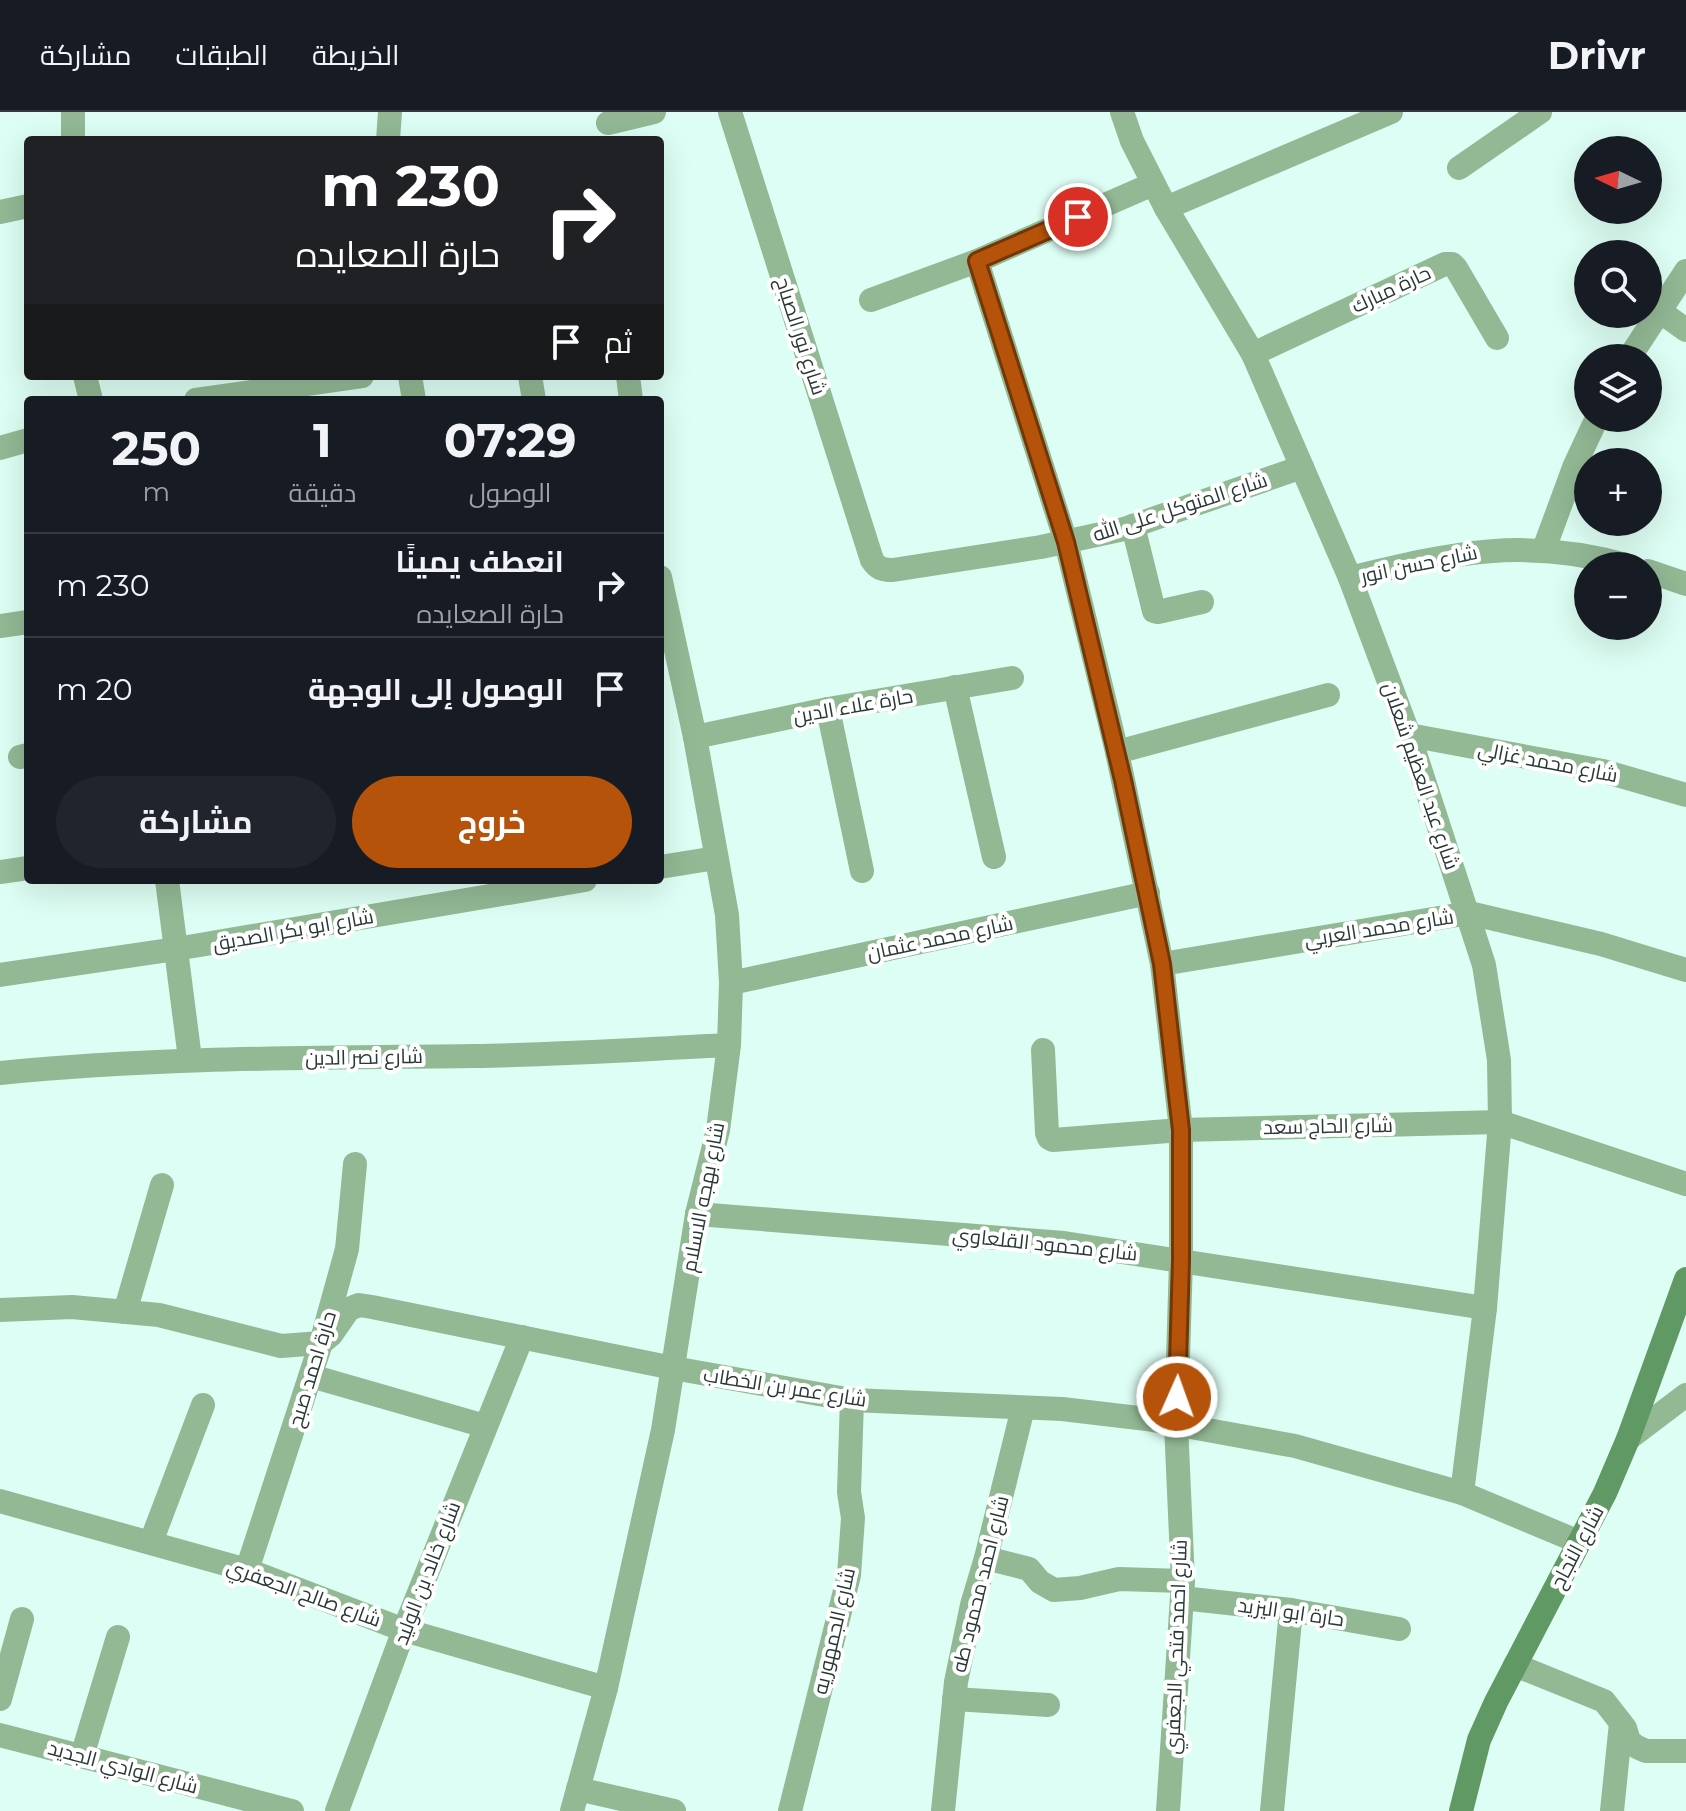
<!DOCTYPE html>
<html lang="ar">
<meta charset="utf-8">
<style>
:root{--surface:#171b24;--page:#20242c;--text:#f1f3f6;--muted:#9ea1a6;--line:#363941;--accent:#b45309}
body{margin:0;font-family:Montserrat,Cairo,sans-serif;background:var(--page);color:var(--text);direction:rtl;height:100vh;display:flex;flex-direction:column;font-size:30px;white-space:nowrap}
*{box-sizing:border-box;margin:0}
p{font-size:26px;color:var(--muted)}
.icon{flex:none;width:44px;height:44px;fill:none;stroke:currentColor;stroke-width:2;stroke-linecap:round;stroke-linejoin:round}
.map{position:relative;flex:1;overflow:hidden;direction:ltr}
.sheet{position:absolute;left:24px;top:284px;width:640px;height:488px;display:flex;flex-direction:column;background:var(--surface);border-radius:8px;box-shadow:0 8px 32px #0002;direction:rtl}
.sheet>*{flex:none}
.guide{position:absolute;left:24px;top:24px;width:640px;height:244px;border-radius:8px;box-shadow:0 8px 32px #0002;direction:rtl;background:#202124;color:#fff;overflow:hidden}
.needle{width:52px;rotate:275deg}
.fabs{position:absolute;left:1574px;top:24px;display:grid;gap:16px}
.fabs a{display:grid;place-items:center;width:88px;height:88px;border-radius:50%;background:var(--surface);box-shadow:0 8px 32px #0002;font-size:40px}
.pin{position:absolute;display:grid;place-items:center;width:68px;height:68px;color:#fff;margin:-34px;border:4px solid #fff;border-radius:50%;box-shadow:0 2px 8px #0007}
.me{position:absolute;width:88px;margin:-44px;rotate:2deg;stroke-linejoin:round;filter:drop-shadow(0 0 6px #0008)}
.turn{display:flex;align-items:center;gap:28px;height:168px;padding:0 32px;font-size:36px}
.turn .icon{width:104px;height:104px;stroke-width:2.5}
.turn b{display:block;font-size:56px;line-height:68px}
.then{display:flex;align-items:center;height:76px;padding:0 32px;background:#0003;gap:16px;font-size:30px}
.eta{display:flex;justify-content:space-evenly;align-items:center;height:136px;text-align:center}
.eta b{font-size:48px;font-weight:700;line-height:56px}
.button{display:flex;gap:16px;margin-top:auto;padding:16px 32px}
.button a{flex:1;height:92px;border-radius:48px;background:var(--accent);color:#fff;font-size:32px;font-weight:700;line-height:92px;text-align:center}
.button a+a{background:var(--page);color:var(--text)}
ul{padding:0;list-style:none}
li{display:flex;align-items:center;gap:24px;height:104px;padding:0 32px;border-top:2px solid var(--line)}
li div{flex:1}
li b{display:block;font-size:30px}
li em{font-style:normal}
header{display:flex;align-items:center;gap:48px;box-sizing:border-box;height:112px;padding:0 40px;background:var(--surface);border-bottom:2px solid var(--line)}
header strong{font-size:38px}
nav{display:flex;gap:44px;margin-inline-start:auto;font-size:28px}
.map>svg:first-child{display:block}
.lines{fill:none;stroke-linecap:round;stroke-linejoin:round}
.street{stroke:#92b894;stroke-width:24}
.secondary{stroke:#609964;stroke-width:24}
.route-casing{stroke:#753606;stroke-width:20}
.route{stroke:#b45309;stroke-width:14}
.labels{text-anchor:middle;stroke-width:8;stroke-linejoin:round;paint-order:stroke}
.street-label{font-size:20px;fill:#293935;stroke:#fff}
</style>
<header>
<strong>Drivr</strong>
<nav><a>الخريطة</a><a>الطبقات</a><a>مشاركة</a></nav>
</header>
<div class="map">
<svg width="1686" height="1699" viewBox="0 0 1686 1699">
<rect width="100%" height="100%" fill="#ddfef4"/>
<g class="lines">
<g class="street">
<polyline points="73,0 73,28"/>
<path d="M 730,0 L 872,448 C 877,456 882,458 893,458 L 1041,435 L 1124,417 L 1302,355"/>
<polyline points="1122,0 1132,29 1166,96 1253,242 1350,466 1409,623 1484,853 1499,948 1500,1010 1485,1196 1462,1381"/>
<polyline points="608,11 654,0"/>
<polyline points="388,28 390,0"/>
<polyline points="1459,56 1540,0"/>
<polyline points="1166,96 1391,0"/>
<polyline points="0,100 28,94"/>
<polyline points="977,149 1066,430 1117,640 1162,852 1181,1018 1181,1148 1176,1312 1183,1469 1168,1699"/>
<polyline points="871,188 977,149 1153,72"/>
<polyline points="1658,198 1686,218"/>
<polyline points="1253,242 1445,152 1452,152 1456,156 1497,226"/>
<polyline points="1629,246 1686,159"/>
<polyline points="85,264 91,288"/>
<polyline points="410,264 414,288"/>
<polyline points="530,264 534,288"/>
<polyline points="628,264 631,288"/>
<polyline points="196,288 362,264"/>
<polyline points="0,336 28,328"/>
<polyline points="1133,414 1154,499 1158,500 1202,490"/>
<polyline points="1544,437 1575,353 1597,306"/>
<polyline points="1648,459 1686,472"/>
<path d="M 1350,466 C 1452,441 1525,424 1630,454"/>
<polyline points="0,514 28,510"/>
<polyline points="955,575 994,745"/>
<polyline points="828,597 862,759"/>
<polyline points="1409,623 1603,659 1686,683"/>
<polyline points="695,625 828,597 1012,566"/>
<polyline points="1117,640 1328,583"/>
<polyline points="20,645 28,643"/>
<polyline points="660,755 716,746"/>
<polyline points="0,760 28,756"/>
<polyline points="167,768 190,947"/>
<polyline points="1162,852 1469,801 1601,832 1686,858"/>
<polyline points="0,863 176,837 585,768"/>
<polyline points="731,871 1148,781"/>
<polyline points="1043,938 1047,1021 1049,1026 1053,1028 1181,1018 1500,1010 1686,1072"/>
<path d="M 0,961 C 158,945 315,946 474,944 C 559,943 644,937 729,933"/>
<polyline points="697,1102 1064,1131 1485,1196"/>
<polyline points="0,1198 72,1195 159,1203 281,1234 321,1231 331,1223 349,1197 359,1193 372,1195 673,1256 852,1288 1062,1297 1147,1307 1295,1334 1462,1381 1579,1430"/>
<polyline points="125,1200 162,1073"/>
<polyline points="311,1264 485,1314"/>
<polyline points="1628,1327 1686,1283"/>
<polyline points="0,1389 247,1458 404,1518 606,1576"/>
<polyline points="151,1430 203,1293"/>
<polyline points="986,1446 1029,1457 1040,1470 1054,1478 1080,1476 1119,1467 1183,1469"/>
<polyline points="247,1458 321,1231 347,1137 355,1052"/>
<polyline points="1182,1486 1291,1498 1399,1517"/>
<polyline points="1515,1553 1604,1589 1625,1616 1629,1629 1637,1635 1646,1639 1686,1639"/>
<polyline points="0,1587 22,1507"/>
<polyline points="954,1587 1048,1593"/>
<polyline points="0,1623 292,1699"/>
<polyline points="82,1644 118,1525"/>
<polyline points="578,1677 674,1699"/>
<polyline points="337,1699 404,1518 522,1225"/>
<polyline points="572,1699 606,1576 663,1318 697,1102 718,1018 729,933 731,871 727,803 695,625 660,465"/>
<polyline points="790,1699 849,1463 853,1406 849,1380 852,1288"/>
<polyline points="943,1699 956,1570 972,1493 986,1446 1023,1296"/>
<polyline points="1272,1699 1291,1498"/>
<polyline points="1612,1699 1621,1611"/>
</g>
<polyline class="secondary" points="1461,1699 1479,1628 1496,1590 1605,1381 1628,1327 1686,1167"/>
</g>
<g class="lines">
<g class="route-casing">
<polyline id="route" points="1078,105 977,149 1066,430 1123,668 1162,852 1181,1018 1181,1148 1177,1285"/>
</g>
<use href="#route" class="route"/>
</g>
<g class="labels">
<g class="street-label">
<text transform="translate(1391 177) rotate(-25)" y="7">حارة مبارك</text>
<text transform="translate(801 224) rotate(72)" y="7">شارع نور الصباح</text>
<text transform="translate(1180 395) rotate(-18)" y="7">شارع المتوكل على الله</text>
<text transform="translate(1419 452) rotate(-12)" y="7">شارع حسن انور</text>
<text transform="translate(853 594) rotate(-10)" y="7">حارة علاء الدين</text>
<text transform="translate(1548 650) rotate(11)" y="7">شارع محمد غزالي</text>
<text transform="translate(1421 664) rotate(71)" y="7">شارع عبد العظيم شعلان</text>
<text transform="translate(1379 816) rotate(-9)" y="7">شارع محمد العربي</text>
<text transform="translate(293 818) rotate(-10)" y="7">شارع ابو بكر الصديق</text>
<text transform="translate(940 826) rotate(-12)" y="7">شارع محمد عثمان</text>
<text transform="translate(364 945) rotate(-1)" y="7">شارع نصر الدين</text>
<text transform="translate(1328 1014) rotate(-1)" y="7">شارع الحاج سعد</text>
<text transform="translate(703 1085) rotate(-79)" y="7">شارع بهجه الاسلام</text>
<text transform="translate(1045 1132) rotate(6)" y="7">شارع محمود القلعاوي</text>
<text transform="translate(312 1257) rotate(-73)" y="7">حارة احمد صبح</text>
<text transform="translate(785 1275) rotate(9)" y="7">شارع عمر بن الخطاب</text>
<text transform="translate(1577 1435) rotate(-62)" y="7">شارع النجاح</text>
<text transform="translate(427 1461) rotate(-69)" y="7">شارع خالد بن الوليد</text>
<text transform="translate(980 1472) rotate(-76)" y="7">شارع احمد محمود طه</text>
<text transform="translate(304 1481) rotate(20)" y="7">شارع صالح الجعفري</text>
<text transform="translate(1291 1500) rotate(8)" y="7">حارة ابو اليزيد</text>
<text transform="translate(834 1519) rotate(-77)" y="7">شارع الجمهوريه</text>
<text transform="translate(1176 1535) rotate(-88)" y="7">شارع احمد فتحي الجعفري</text>
<text transform="translate(123 1655) rotate(15)" y="7">شارع الوادي الجديد</text>
</g>
</g>
</svg>
<div class="fabs">
<a><svg class="needle" viewBox="-14 -14 28 28"><path d="M0-13l5 13h-10z" fill="#e53935"/><path d="M0 13l5-13h-10z" fill="#9ea1a6"/></svg></a>
<a><svg class="icon" aria-label="search" viewBox="0 0 24 24"><circle cx="10" cy="10" r="6"/><path d="M15 15l6 6"/></svg></a>
<a><svg class="icon" aria-label="layers" viewBox="0 0 24 24"><path d="M12 4l9 5-9 5-9-5zM3 14l9 5 9-5"/></svg></a>
<a>+</a>
<a>−</a>
</div>
<div class="pin" style="left:1078px;top:105px;background:#d93025"><svg class="icon" aria-label="arrive" viewBox="0 0 24 24"><path d="M6 21V4h12l-3 4 3 4H6"/></svg></div>
<svg class="me" style="left:1177px;top:1285px" viewBox="-20 -20 40 40"><circle r="17" fill="#b45309" stroke="#fff" stroke-width="3"/><path d="M0-11L8 9 0 5-8 9z" fill="#fff"/></svg>
<div class="guide">
<div class="turn"><svg class="icon" aria-label="right" viewBox="0 0 24 24"><path d="M7 20v-9h11M14 6l5 5-5 5"/></svg><div><b>230 m</b>حارة الصعايده</div></div>
<div class="then">ثم<svg class="icon" aria-label="arrive" viewBox="0 0 24 24"><path d="M6 21V4h12l-3 4 3 4H6"/></svg></div>
</div>
<section class="sheet">
<div class="eta">
<div><b>07:29</b><p>الوصول</p></div>
<div><b>1</b><p>دقيقة</p></div>
<div><b>250</b><p>m</p></div>
</div>
<ul>
<li><svg class="icon" aria-label="right" viewBox="0 0 24 24"><path d="M7 20v-9h11M14 6l5 5-5 5"/></svg><div><b>انعطف يمينًا</b><p>حارة الصعايده</p></div><em>230 m</em></li>
<li><svg class="icon" aria-label="arrive" viewBox="0 0 24 24"><path d="M6 21V4h12l-3 4 3 4H6"/></svg><div><b>الوصول إلى الوجهة</b></div><em>20 m</em></li>
</ul>
<div class="button"><a>خروج</a><a>مشاركة</a></div>
</section>
</div>
